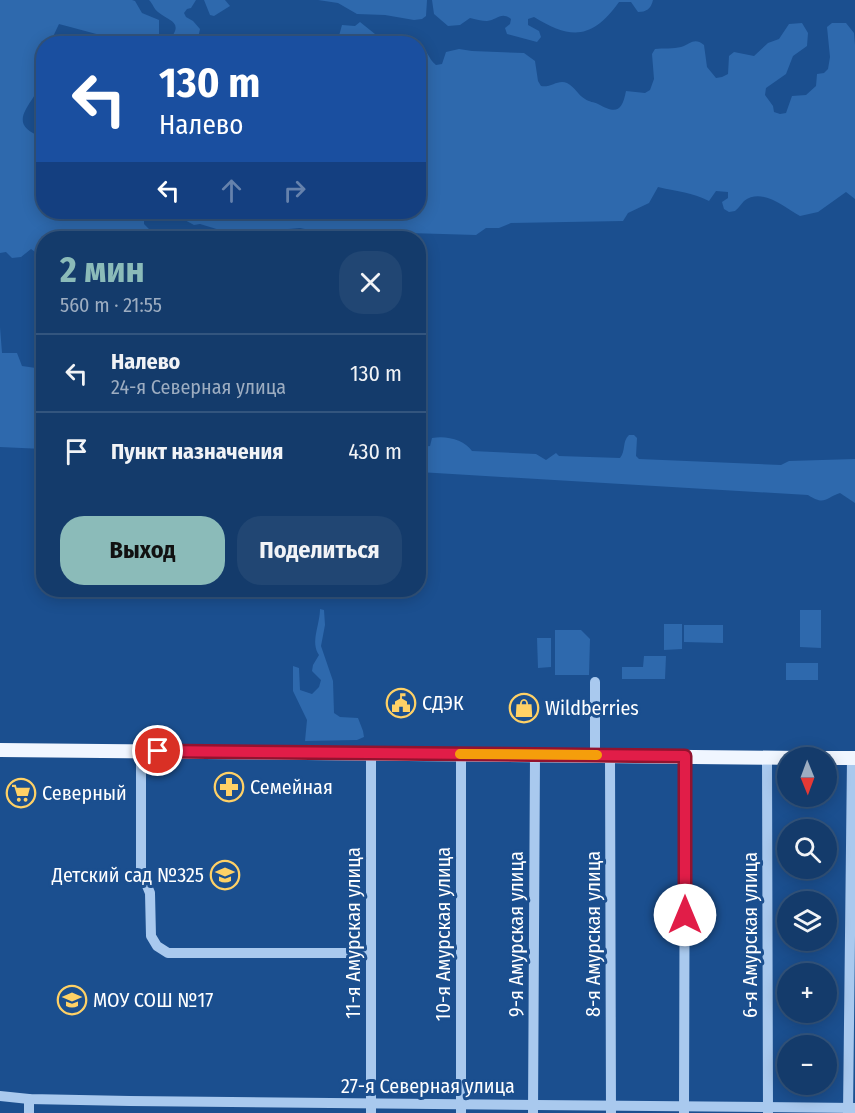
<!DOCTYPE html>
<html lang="ru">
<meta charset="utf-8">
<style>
:root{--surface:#143b6b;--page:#214673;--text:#f1f3f6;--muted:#9dadc1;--line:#33557e;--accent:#8bbbb9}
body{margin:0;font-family:"Fira Sans Condensed",sans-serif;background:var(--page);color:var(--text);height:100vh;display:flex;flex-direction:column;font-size:22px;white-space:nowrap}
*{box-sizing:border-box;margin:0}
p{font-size:20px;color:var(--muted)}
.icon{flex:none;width:33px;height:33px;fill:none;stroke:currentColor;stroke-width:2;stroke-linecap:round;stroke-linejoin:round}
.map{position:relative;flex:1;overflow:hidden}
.side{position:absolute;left:36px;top:231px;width:390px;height:366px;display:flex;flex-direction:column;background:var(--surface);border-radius:24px;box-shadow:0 3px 15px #0003,0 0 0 2px var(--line)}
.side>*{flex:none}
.top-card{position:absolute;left:36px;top:36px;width:390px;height:183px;border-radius:24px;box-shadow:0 3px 15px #0003,0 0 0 2px var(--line);background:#1a4fa0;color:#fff;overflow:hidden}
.needle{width:39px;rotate:179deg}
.buttons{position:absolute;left:777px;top:747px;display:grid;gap:12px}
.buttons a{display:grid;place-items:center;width:60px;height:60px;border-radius:50%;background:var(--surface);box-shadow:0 3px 15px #0003,0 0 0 2px var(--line);font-size:30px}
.pin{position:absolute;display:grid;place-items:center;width:51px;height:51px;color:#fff;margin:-26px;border:3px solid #fff;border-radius:50%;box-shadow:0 2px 6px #0007}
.me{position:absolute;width:66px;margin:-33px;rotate:0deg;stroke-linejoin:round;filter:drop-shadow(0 0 4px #0008)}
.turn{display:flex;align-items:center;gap:21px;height:126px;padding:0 24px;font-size:27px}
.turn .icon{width:78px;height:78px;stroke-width:2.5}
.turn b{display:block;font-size:42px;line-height:51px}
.lanes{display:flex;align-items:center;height:57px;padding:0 24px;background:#0003;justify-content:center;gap:30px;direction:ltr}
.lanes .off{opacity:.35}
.round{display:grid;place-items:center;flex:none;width:63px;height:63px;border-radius:24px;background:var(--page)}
.summary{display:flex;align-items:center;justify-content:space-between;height:102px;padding:0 24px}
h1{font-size:36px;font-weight:700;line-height:45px;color:var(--accent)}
.button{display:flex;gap:12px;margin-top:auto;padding:12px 24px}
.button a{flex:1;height:69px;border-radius:24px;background:var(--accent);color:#111;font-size:24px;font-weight:700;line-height:69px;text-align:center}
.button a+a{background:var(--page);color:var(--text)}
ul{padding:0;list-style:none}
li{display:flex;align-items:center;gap:18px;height:78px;padding:0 24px;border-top:2px solid var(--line)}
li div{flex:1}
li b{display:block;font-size:22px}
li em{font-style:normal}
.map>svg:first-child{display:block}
.green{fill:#2e69ad}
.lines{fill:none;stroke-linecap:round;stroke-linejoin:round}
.minor{stroke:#a9c9ee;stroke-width:10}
.major{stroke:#f0f6ff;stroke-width:14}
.route-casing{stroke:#92132f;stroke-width:15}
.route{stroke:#e11d48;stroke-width:10}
.slow{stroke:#f59e0b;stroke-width:10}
.labels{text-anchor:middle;stroke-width:6;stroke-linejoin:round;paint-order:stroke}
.poi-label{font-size:20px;fill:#fff;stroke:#1b4f8f;text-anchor:start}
.street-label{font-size:20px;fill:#fff;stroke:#1b4f8f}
</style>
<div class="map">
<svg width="855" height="1113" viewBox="0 0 855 1113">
<rect width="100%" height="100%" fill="#1b4f8f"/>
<g class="green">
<path d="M 0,0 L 132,0 L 135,1 L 142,13 L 159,20 L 159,34 L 166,39 L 170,39 C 184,22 169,21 158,12 C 154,9 153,4 149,0 L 196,0 L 191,8 L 187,9 L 184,13 L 186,17 L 193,21 L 200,29 L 197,43 L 130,43 L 59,24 L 50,43 L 44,44 C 44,54 45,67 43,77 C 38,102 0,123 43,137 L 44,212 L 144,212 L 144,224 L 150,230 L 151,238 L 64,238 L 60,236 L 56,238 L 44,238 L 43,254 L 38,254 L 31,249 L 21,257 L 12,258 L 6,252 L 0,253 Z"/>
<polygon points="204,0 225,0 230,6 214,16 210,15"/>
<polygon points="318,0 427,0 426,16 422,19 414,20 385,15 357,14 338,3"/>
<path d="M 432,0 L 653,0 C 651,9 646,12 638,12 L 631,2 L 619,2 C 593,39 571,40 534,17 L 528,19 L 528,25 L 539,31 L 541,37 L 537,42 L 507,34 L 505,28 L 510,24 L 511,19 C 501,11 497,20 487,21 C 482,21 475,19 470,18 L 460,25 L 448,26 L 434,14 Z"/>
<polygon points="360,22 375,34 395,35 418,44 337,43 342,25 355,26"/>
<path d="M 802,23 L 808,33 L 807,46 L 793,56 L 786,74 L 766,88 L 765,95 L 773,106 L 774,112 L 780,114 L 786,113 L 792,96 L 806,95 L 816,86 L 817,74 L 824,73 L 828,69 L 830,57 L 827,27 L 832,23 L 846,23 L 854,33 L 855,45 L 855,199 L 846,192 L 818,212 L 800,216 C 784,207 762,187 744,201 C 741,204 739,208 735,211 L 729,212 L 724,209 L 722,202 L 728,198 L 728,192 L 716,191 L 709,201 C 691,192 679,192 658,187 L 649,203 L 628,213 L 623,221 L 511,223 L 499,228 L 486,228 L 476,235 L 409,233 L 398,238 L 334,238 L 319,232 L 300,228 L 233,234 L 200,224 L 194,225 L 170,212 L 418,212 L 418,44 C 428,49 428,59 436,65 L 442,64 L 446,52 L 459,49 L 472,51 L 524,53 L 535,61 L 538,81 L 541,86 C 551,88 558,79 567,83 C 575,87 578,95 585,99 C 589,102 594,102 598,104 C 616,114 622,112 626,91 L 645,93 L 650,90 L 654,79 L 652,54 L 655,49 C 663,48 674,49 681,47 C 691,44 694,37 704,45 L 707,67 L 716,78 L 722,77 L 728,74 L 729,56 L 734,52 L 754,56 L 768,43 L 779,39 L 789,24 Z"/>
<polygon points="0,327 2,353 17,353 22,366 36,368 43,366 43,449 0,447"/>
<path d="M 629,435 L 634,435 L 637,438 L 636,456 L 639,459 L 781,465 L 789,461 L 855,459 L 855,503 L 840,493 C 825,498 825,506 808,495 L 419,472 L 419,447 L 430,446 L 432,438 C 446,435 465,440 472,451 L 536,454 L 546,460 L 556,453 L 559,456 L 620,458 C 626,451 622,441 629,435 Z"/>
<path d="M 320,609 L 324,610 L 325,625 L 321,646 L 333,681 L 334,713 L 340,717 L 358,718 L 363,731 L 364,737 L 357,740 L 305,741 L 307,720 L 293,691 L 293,666 L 299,668 L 300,690 L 312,694 L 319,687 L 321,680 L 312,671 L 313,665 L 319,655 C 310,642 320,625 320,609 Z"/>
<polygon points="800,610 821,610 821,648 800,647"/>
<polygon points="664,624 682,624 682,649 664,650"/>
<polygon points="684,625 723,625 723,643 684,642"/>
<polygon points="555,630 581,630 590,639 589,675 555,675"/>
<polygon points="537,638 551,638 551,667 538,668"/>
<polygon points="644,656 666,656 665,679 622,679 622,667 643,667"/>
<rect x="786" y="663" width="32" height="17"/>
</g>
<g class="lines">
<g class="minor">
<polyline points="141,751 141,871 150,893 151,936 157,946 168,953 371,953"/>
<polyline points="595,755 595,682"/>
<polyline points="610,756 611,1113"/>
<polyline points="767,757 768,1113"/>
<polyline points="0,1096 29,1099 130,1101 855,1108"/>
<polyline points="29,1113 29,1099"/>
<polyline points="371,1113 371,753"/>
<polyline points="461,1113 461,754"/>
<polyline points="533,1113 535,755"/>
<polyline points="684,1113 685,756"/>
<polyline points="848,1113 852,758"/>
</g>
<g class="major">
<polyline points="0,750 800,758"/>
<polyline points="826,758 855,758"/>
</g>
</g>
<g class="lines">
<g class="route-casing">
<polyline id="route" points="158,751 685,756 685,915"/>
</g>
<use href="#route" class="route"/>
<polyline class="slow" points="460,754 597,755"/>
</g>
<defs>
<g id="civic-ring" transform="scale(1.5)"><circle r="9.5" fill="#1b4f8f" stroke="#ffd166" stroke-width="1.5"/><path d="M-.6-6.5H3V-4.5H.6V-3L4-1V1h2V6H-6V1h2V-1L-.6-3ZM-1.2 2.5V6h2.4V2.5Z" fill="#ffd166"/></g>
<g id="shop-ring" transform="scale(1.5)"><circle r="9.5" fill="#1b4f8f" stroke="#ffd166" stroke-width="1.5"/><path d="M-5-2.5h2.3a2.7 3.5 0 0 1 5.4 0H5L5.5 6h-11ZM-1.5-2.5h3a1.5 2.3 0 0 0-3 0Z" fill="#ffd166"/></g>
<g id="pharmacy-ring" transform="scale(1.5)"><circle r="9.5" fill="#1b4f8f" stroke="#ffd166" stroke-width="1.5"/><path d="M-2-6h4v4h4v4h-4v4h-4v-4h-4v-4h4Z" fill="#ffd166"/></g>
<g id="supermarket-ring" transform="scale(1.5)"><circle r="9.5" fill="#1b4f8f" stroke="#ffd166" stroke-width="1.5"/><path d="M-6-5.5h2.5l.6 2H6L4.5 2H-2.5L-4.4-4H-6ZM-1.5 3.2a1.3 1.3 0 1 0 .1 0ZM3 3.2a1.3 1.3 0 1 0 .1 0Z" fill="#ffd166"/></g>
<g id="school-ring" transform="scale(1.5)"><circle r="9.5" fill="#1b4f8f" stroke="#ffd166" stroke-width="1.5"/><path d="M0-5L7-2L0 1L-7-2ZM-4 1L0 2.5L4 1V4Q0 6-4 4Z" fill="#ffd166"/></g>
</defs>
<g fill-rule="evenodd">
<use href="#civic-ring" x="401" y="703"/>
<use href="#shop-ring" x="524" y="708"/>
<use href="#pharmacy-ring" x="229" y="787"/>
<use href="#supermarket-ring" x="21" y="793"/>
<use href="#school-ring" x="225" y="875"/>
<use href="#school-ring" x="72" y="1000"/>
</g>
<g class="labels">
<g class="poi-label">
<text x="422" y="710">СДЭК</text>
<text x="545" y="715">Wildberries</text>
<text x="250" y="794">Семейная</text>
<text x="42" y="800">Северный</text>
<text x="204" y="882" text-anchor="end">Детский сад №325</text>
<text x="93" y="1007">МОУ СОШ №17</text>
</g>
<g class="street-label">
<text transform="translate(353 933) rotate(-90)" y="7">11-я Амурская улица</text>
<text transform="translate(443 934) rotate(-90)" y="7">10-я Амурская улица</text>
<text transform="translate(516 934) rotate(-90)" y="7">9-я Амурская улица</text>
<text transform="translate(593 934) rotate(-90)" y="7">8-я Амурская улица</text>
<text transform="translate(750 935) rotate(-90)" y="7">6-я Амурская улица</text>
<text x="428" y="1093">27-я Северная улица</text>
</g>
</g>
</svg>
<div class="buttons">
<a><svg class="needle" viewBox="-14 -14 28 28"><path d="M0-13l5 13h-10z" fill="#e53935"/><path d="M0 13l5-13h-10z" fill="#9dadc1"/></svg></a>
<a><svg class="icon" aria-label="search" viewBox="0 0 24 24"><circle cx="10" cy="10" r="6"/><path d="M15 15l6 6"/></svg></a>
<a><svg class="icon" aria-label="layers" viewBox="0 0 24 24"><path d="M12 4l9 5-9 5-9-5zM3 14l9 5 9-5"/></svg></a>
<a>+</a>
<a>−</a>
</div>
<div class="pin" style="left:158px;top:751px;background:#d93025"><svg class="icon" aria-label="arrive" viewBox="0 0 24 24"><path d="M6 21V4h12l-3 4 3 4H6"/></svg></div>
<svg class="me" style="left:685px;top:915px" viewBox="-20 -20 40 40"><circle r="19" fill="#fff"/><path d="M0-13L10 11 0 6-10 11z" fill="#e11d48"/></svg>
<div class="top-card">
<div class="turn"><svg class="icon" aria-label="left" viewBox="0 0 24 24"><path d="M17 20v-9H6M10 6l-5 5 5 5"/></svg><div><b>130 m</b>Налево</div></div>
<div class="lanes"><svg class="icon" aria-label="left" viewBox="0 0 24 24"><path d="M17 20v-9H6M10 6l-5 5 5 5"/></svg><svg class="icon off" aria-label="ahead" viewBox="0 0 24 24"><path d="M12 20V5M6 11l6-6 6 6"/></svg><svg class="icon off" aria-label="right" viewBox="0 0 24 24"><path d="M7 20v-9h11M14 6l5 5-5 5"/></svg></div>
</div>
<section class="side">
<div class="summary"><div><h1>2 мин</h1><p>560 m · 21:55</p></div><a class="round"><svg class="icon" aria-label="close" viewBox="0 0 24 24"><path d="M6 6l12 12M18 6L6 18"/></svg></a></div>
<ul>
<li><svg class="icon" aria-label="left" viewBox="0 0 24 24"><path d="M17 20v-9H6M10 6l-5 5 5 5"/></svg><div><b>Налево</b><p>24-я Северная улица</p></div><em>130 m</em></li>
<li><svg class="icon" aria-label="arrive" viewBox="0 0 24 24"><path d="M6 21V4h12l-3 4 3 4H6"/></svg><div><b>Пункт назначения</b></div><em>430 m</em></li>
</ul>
<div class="button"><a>Выход</a><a>Поделиться</a></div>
</section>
</div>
